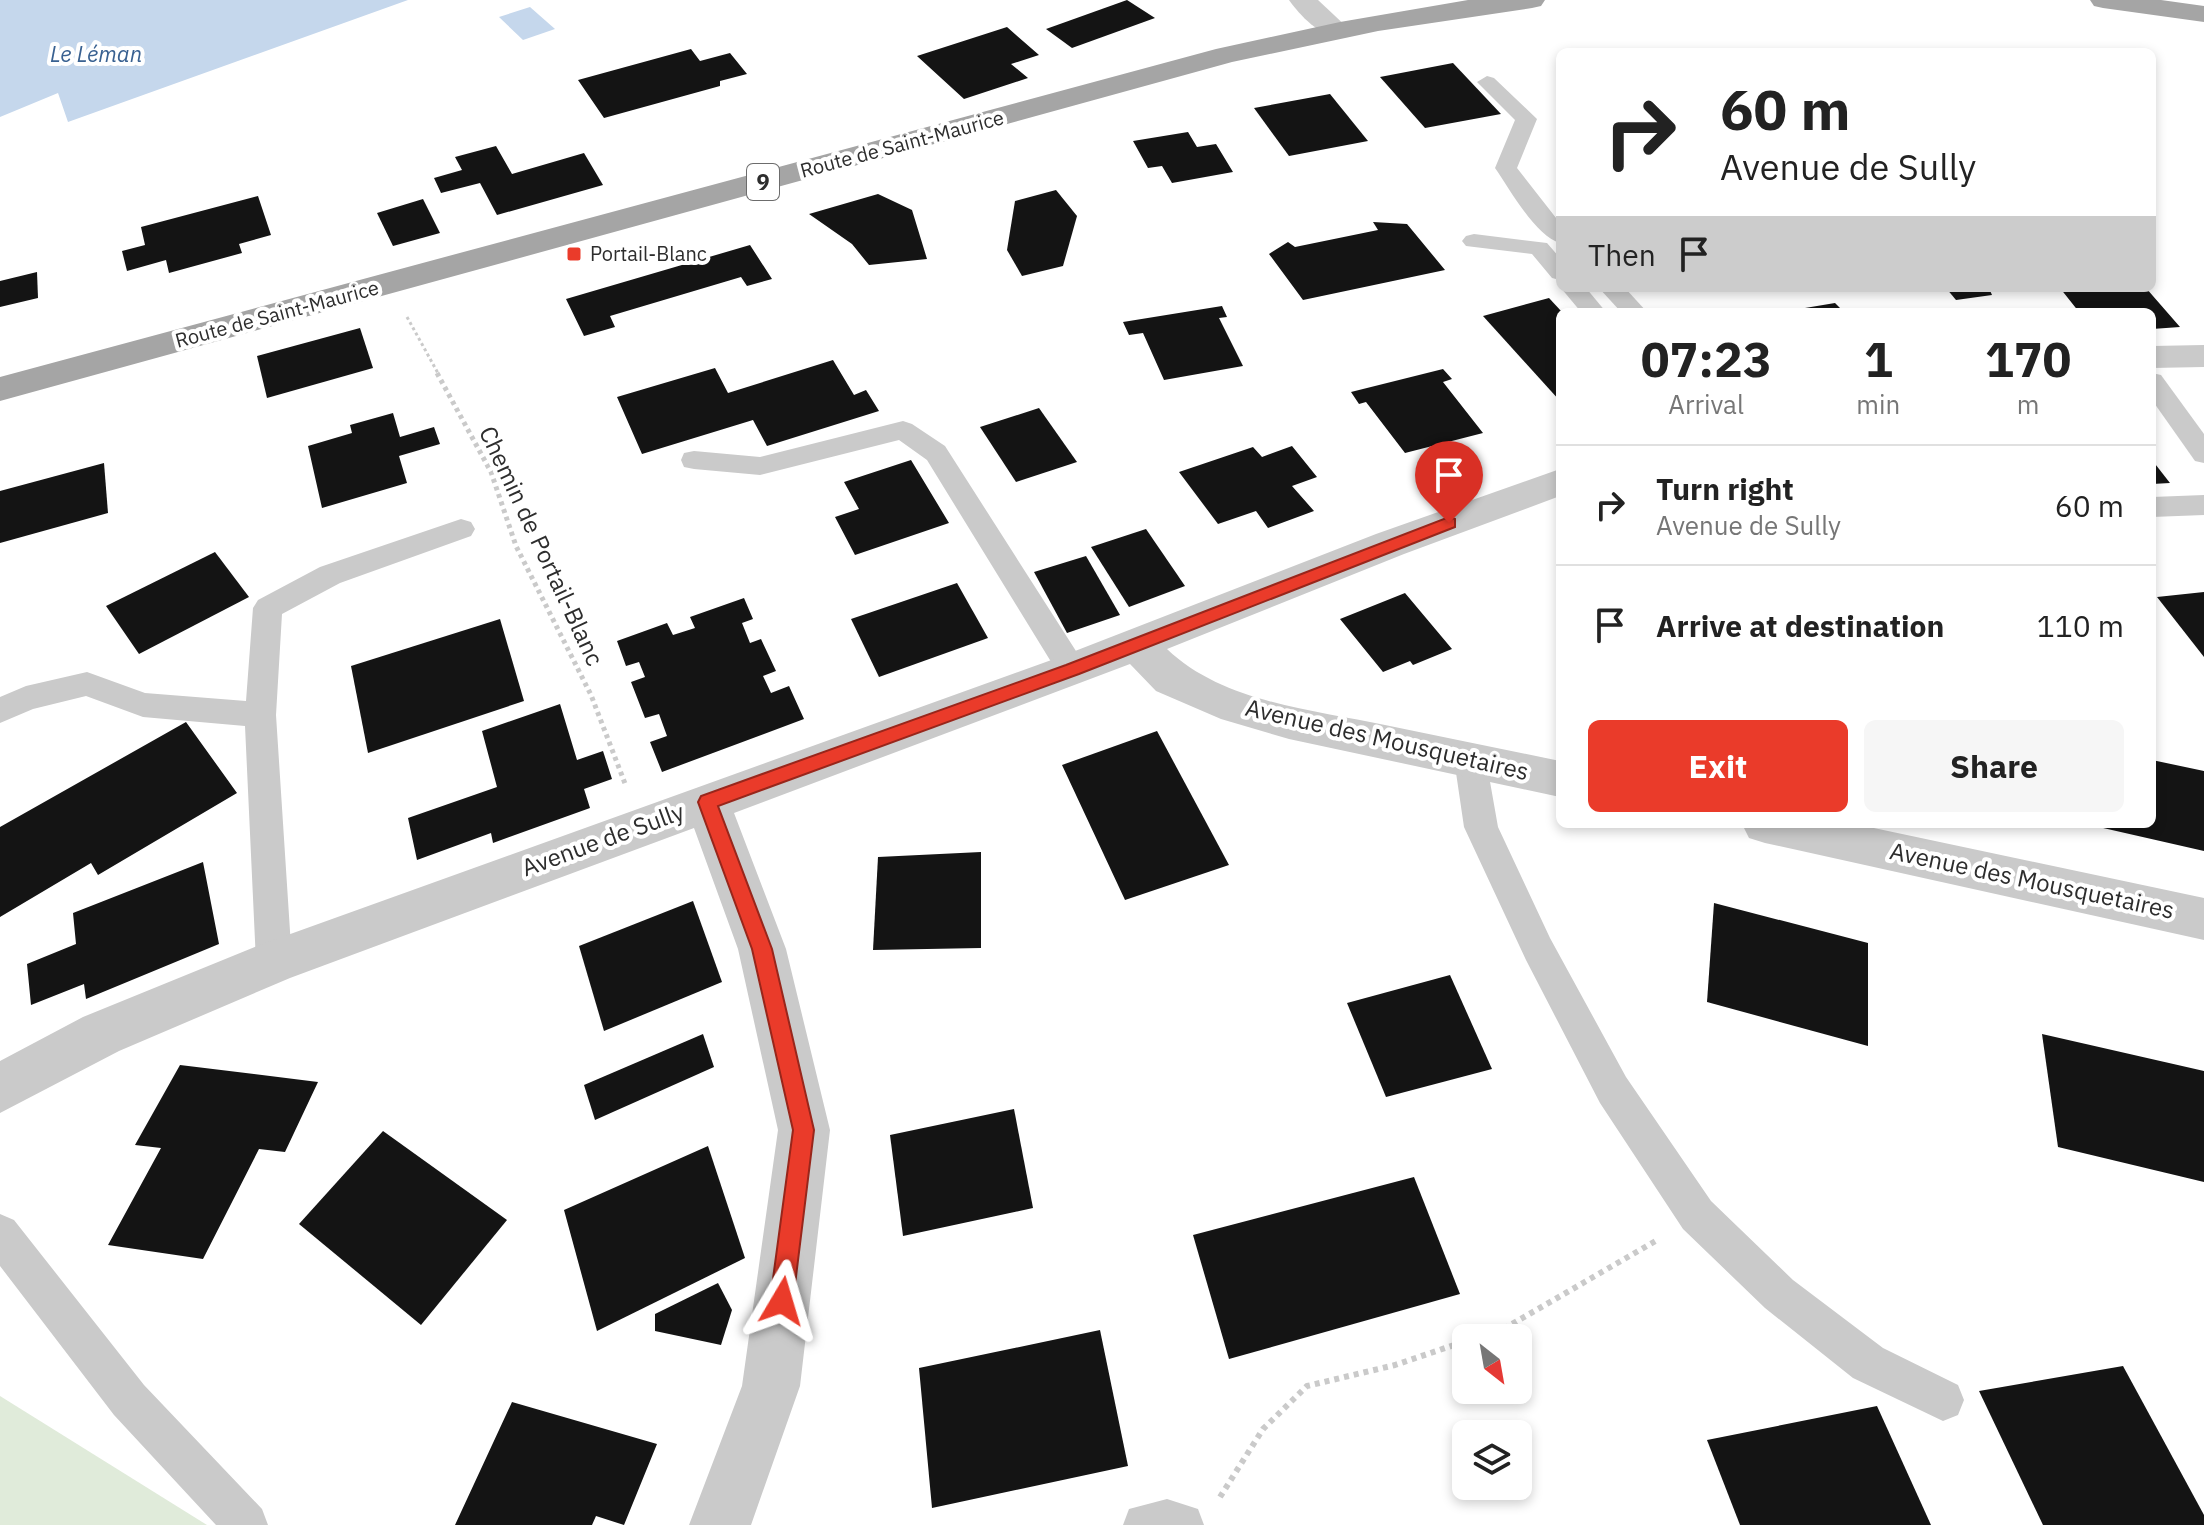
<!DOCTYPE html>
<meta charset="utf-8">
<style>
:root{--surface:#fff;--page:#f6f6f6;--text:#222;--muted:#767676;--line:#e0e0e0;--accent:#ea3b2a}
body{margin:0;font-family:"IBM Plex Sans",sans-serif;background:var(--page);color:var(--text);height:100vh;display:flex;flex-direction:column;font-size:30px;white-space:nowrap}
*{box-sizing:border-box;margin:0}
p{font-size:26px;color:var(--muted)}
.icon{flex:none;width:44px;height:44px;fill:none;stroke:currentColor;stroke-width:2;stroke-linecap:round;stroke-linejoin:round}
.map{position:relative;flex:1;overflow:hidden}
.panel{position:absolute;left:1556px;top:308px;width:600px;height:520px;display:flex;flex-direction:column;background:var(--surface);border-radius:12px;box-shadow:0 4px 12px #0003}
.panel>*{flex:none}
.banner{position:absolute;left:1556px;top:48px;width:600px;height:244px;border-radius:12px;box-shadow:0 4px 12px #0003;background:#fff;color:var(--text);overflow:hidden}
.needle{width:52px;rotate:149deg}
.tools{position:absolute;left:1452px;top:1324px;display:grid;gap:16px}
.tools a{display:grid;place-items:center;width:80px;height:80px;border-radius:12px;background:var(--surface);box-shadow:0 4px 12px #0003;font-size:40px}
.pin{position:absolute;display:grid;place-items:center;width:68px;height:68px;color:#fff;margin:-82px -34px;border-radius:50% 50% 50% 0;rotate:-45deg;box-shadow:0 0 8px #0007}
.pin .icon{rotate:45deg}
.me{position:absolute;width:88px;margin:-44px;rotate:7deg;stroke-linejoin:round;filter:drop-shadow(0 0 6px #0008)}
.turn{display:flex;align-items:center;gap:28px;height:168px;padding:0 32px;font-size:36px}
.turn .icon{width:104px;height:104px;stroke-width:2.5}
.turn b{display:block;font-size:56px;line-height:68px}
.then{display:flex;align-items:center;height:76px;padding:0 32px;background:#0003;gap:16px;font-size:30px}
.eta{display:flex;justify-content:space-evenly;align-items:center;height:136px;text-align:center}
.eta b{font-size:48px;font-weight:800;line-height:56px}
.primary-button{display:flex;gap:16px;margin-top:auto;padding:16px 32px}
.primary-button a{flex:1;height:92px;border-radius:12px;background:var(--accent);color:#fff;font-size:32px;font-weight:800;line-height:92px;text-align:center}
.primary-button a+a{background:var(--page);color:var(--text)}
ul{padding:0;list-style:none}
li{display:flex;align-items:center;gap:24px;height:120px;padding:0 32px;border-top:2px solid var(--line)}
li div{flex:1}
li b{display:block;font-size:30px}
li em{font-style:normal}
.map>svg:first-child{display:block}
.green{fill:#e0ebda}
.water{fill:#c5d7ec}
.building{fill:#141414}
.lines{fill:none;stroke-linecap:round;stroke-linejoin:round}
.path-far2{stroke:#cacaca;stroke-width:3;stroke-dasharray:3 3;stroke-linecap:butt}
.path-far1{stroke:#cacaca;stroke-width:5;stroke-dasharray:4 4;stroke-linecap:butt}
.path{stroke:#cacaca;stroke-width:6;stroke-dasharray:5 5;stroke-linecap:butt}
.lane{fill:#cacaca;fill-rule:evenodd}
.street{fill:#cacaca;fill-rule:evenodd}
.primary{fill:#a5a5a5;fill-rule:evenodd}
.route{fill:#ea3b2a;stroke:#98261b;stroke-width:2}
.poi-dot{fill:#ea3b2a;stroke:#fff;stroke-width:3}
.labels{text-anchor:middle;stroke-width:8;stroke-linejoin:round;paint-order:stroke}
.far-street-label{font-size:20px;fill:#2d2d2d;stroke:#fff}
.far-poi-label{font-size:20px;fill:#2d2d2d;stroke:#fff;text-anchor:start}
.far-water-label{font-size:22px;font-style:italic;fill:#396191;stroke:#fff}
.shield{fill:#fff;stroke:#6c6c6c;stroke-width:2}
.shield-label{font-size:22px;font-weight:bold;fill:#2d2d2d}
.street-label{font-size:24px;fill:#2d2d2d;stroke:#fff}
</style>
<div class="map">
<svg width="2204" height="1525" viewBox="0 0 2204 1525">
<rect width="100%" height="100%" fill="#fff"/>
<polygon class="green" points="0,1396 207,1525 0,1525"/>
<g class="water">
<polygon points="0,0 408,0 68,122 58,93 0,117"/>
<polygon points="530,7 555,29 523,40 499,17"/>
</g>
<g class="building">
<polygon points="1127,0 1155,18 1072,48 1046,29"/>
<polygon points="1007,27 1039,55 1011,64 1028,78 964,99 917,56"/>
<polygon points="691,49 700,61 730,53 747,74 720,81 720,86 604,118 578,80"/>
<polygon points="1453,63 1501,114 1425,128 1380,77"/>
<polygon points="1330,94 1368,141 1289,156 1254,108"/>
<polygon points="1188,132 1197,147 1216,144 1233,172 1172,183 1162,166 1148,168 1133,141"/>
<polygon points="496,146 512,174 584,153 603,185 497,215 480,183 441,193 434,178 462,170 455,157"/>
<polygon points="1056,190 1077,216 1063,266 1022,276 1007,250 1015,201"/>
<polygon points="878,194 912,210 927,259 869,265 852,244 809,214"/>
<polygon points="258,196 271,235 239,244 242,253 169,273 166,260 127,271 122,251 145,245 141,227"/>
<polygon points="423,199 440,233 393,246 377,213"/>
<polygon points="1373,222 1407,224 1445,270 1303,300 1269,254 1288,242 1295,247 1378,230"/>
<polygon points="750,245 772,279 747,286 741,277 610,316 615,327 584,336 566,299"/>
<polygon points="37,272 38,298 0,307 0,281"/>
<polygon points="1946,288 1989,288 1992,295 1956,300"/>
<polygon points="2060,288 2146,288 2180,327 2152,329 2152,312 2079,312"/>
<polygon points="1549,298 1562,312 1560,401 1483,316"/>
<polygon points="1835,303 1844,312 1793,312 1793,310"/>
<polygon points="1222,306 1227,317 1219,318 1243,366 1164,380 1143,333 1129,335 1123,322"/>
<polygon points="360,328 373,368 267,398 257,356"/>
<polygon points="833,360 854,395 866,390 879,411 767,446 753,420 642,454 617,397 715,368 728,393"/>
<polygon points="1443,369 1452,379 1443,382 1483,433 1405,453 1366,402 1359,404 1351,392"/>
<polygon points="1039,408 1077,462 1016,482 980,427"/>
<polygon points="393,413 400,437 434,427 440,444 399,456 407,483 322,508 308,446 352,433 350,425"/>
<polygon points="1292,446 1317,477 1292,486 1314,511 1268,528 1256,511 1218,524 1179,472 1253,447 1262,457"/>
<polygon points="911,460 949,523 855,555 835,517 859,509 844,482"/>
<polygon points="2152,460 2170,483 2152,484"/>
<polygon points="104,463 108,513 0,543 0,491"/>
<polygon points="1146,529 1185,586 1129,607 1091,547"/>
<polygon points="215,552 249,597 139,654 106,606"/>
<polygon points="1086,556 1120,615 1067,633 1034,572"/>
<polygon points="957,583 988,638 879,677 851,619"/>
<polygon points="2204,592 2204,657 2157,597"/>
<polygon points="1405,593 1452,649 1413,665 1410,661 1383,672 1340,619"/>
<polygon points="744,598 753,619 742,623 750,643 761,639 776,671 763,676 771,693 789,686 804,719 662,772 650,742 667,736 659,714 645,718 631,682 645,677 639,662 626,666 617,641 667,623 673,635 695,628 690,617"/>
<polygon points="500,619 524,701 368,753 351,666"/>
<polygon points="560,704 577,760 603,751 612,779 584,789 590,808 493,843 491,833 417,860 408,818 497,787 482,731"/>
<polygon points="186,722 237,793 98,875 91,863 0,917 0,827"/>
<polygon points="1157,731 1229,865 1125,900 1062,765"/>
<polygon points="2152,760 2204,771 2204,851 2090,825 2152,824"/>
<polygon points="981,852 981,948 873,950 878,857"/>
<polygon points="203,862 219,944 86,999 84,984 31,1005 27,964 76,944 73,913"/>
<polygon points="693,901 722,982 604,1031 579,946"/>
<polygon points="1714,903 1868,943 1868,1046 1707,1002"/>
<polygon points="1450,975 1492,1069 1386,1097 1347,1003"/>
<polygon points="703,1034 714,1067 595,1120 584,1085"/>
<polygon points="2042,1034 2204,1071 2204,1182 2058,1147"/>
<polygon points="180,1065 318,1082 285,1152 259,1149 203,1259 108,1245 161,1148 135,1145"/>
<polygon points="1014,1109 1033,1208 903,1236 890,1135"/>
<polygon points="383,1131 507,1220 421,1325 299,1224"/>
<polygon points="708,1146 745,1258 597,1331 564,1210"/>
<polygon points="1414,1177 1460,1294 1229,1359 1193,1235"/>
<polygon points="718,1283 732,1310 721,1345 655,1331 655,1314"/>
<polygon points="1100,1330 1128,1466 932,1508 919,1368"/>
<polygon points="2123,1366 2204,1515 2204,1525 2043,1525 1979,1391"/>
<polygon points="512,1402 657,1444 624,1525 596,1516 592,1525 455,1525"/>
<polygon points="1877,1406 1931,1525 1740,1525 1707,1440"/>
</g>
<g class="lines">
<polyline class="path-far2" points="407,317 439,375"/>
<polyline class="path-far1" points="437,373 491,472 516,546 591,695 626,786"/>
<g class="path">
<polyline points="1475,1338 1505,1328 1659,1239"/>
<polyline points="1220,1497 1263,1429 1307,1386 1395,1365 1466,1341"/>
</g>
<g class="lane">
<path d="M 1487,76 L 1494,78 L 1537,119 L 1517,168 L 1560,223 L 1560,243 C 1536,237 1509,188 1495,168 L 1515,120 L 1477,82 Z"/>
<polygon points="1474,234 1547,243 1560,258 1560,280 1552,278 1532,254 1466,246 1462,241 1466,236"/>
<polygon points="1561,288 1586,288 1606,312 1581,312"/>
<polygon points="1599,288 1625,288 1647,312 1621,312"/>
<polygon points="2152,373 2161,375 2204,434 2204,463 2195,461 2152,400"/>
<polygon points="903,421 912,424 945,446 1083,662 1087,670 1083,678 1072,682 1061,678 927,460 899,440 760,475 694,469 684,467 681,460 684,453 694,451 760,457"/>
<polygon points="2204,495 2204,515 2152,517 2152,497"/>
<polygon points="461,519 471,522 475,529 471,536 340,583 282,614 276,715 292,962 286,973 274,978 262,973 256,962 245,726 143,717 86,696 33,709 0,723 0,697 26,686 87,672 145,693 246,701 253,608 258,600 320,567"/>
<polygon points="1470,746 1481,750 1486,759 1498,827 1550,938 1626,1077 1711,1201 1793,1280 1883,1348 1958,1385 1964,1400 1958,1415 1943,1421 1853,1378 1765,1308 1683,1229 1600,1103 1526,960 1464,827 1454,759 1459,750"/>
<polygon points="0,1214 14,1220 144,1385 262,1509 268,1525 216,1525 114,1415 0,1266"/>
<polygon points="1167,1499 1198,1509 1204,1525 1123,1525 1129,1509"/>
</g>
<g class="street">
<path d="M 1289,0 L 1318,0 L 1350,30 L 1346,36 C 1324,41 1301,17 1289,0 Z"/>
<polygon points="2204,345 2204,367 2152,368 2152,346"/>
<path d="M 1560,469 L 1560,496 L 1404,554 L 1167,649 C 1222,702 1313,710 1385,725 C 1443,737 1502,749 1560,761 L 1560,797 L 1289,739 L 1221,719 L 1156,691 L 1130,664 L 734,813 L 786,949 L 830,1130 L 800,1386 L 751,1525 L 689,1525 L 742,1386 L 778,1130 L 738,949 L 694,828 L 290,978 L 119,1051 L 0,1113 L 0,1061 L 83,1017 L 257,946 L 1057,658 L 1376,534 Z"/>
<polygon points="1742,824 1855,824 2204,898 2204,940 1765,843 1749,838"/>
</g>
<g class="primary">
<polygon points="1468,0 1545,0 1541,6 1532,8 1378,31 1232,62 0,401 0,377 1216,49 1340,22"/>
<polygon points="2090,0 2161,0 2204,6 2204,22 2103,8 2094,6"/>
</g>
</g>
<polygon class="route" points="1449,517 1455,519 1455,527 1079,674 718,806 772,949 814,1130 793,1301 790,1309 782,1312 773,1309 770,1301 793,1130 752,949 698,802 701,796 1066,665"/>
<rect class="poi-dot" x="566" y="246" width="16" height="16" rx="4"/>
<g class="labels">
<g class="far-street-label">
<text transform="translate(902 144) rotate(-15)" y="7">Route de Saint-Maurice</text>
<text transform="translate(277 314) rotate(-15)" y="7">Route de Saint-Maurice</text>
</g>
<g class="far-poi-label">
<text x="590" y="261">Portail-Blanc</text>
</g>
<g class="far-water-label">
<text x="96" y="62">Le Léman</text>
</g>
<rect class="shield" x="747" y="164" width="32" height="36" rx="6"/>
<g class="shield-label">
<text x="763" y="190">9</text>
</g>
<g class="street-label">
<text transform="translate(541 546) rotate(65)" y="8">Chemin de Portail-Blanc</text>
<text transform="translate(1387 740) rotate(13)" y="8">Avenue des Mousquetaires</text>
<text transform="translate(603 840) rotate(-20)" y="8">Avenue de Sully</text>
<text transform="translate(2032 881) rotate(12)" y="8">Avenue des Mousquetaires</text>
</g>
</g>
</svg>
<div class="tools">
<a><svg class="needle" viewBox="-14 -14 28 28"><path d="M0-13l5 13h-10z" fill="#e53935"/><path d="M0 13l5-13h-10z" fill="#767676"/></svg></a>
<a><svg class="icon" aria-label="layers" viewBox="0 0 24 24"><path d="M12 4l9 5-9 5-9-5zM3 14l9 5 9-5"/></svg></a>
</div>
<div class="pin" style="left:1449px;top:523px;background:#d93025"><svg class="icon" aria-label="arrive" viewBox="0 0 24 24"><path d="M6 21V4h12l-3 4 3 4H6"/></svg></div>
<svg class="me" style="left:782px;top:1301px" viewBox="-20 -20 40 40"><path d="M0-17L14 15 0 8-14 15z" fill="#ea3b2a" stroke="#fff" stroke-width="4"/></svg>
<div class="banner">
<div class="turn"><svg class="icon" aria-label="right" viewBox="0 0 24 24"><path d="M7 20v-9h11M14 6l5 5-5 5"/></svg><div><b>60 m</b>Avenue de Sully</div></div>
<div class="then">Then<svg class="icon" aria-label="arrive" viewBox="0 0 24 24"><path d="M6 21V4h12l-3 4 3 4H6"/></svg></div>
</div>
<section class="panel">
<div class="eta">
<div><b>07:23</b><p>Arrival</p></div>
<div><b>1</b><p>min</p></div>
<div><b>170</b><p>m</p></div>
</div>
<ul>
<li><svg class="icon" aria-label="right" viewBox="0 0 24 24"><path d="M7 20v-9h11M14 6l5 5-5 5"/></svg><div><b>Turn right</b><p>Avenue de Sully</p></div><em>60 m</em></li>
<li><svg class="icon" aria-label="arrive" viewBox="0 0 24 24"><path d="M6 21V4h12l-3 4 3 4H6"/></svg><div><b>Arrive at destination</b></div><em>110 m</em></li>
</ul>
<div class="primary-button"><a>Exit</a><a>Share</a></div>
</section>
</div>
